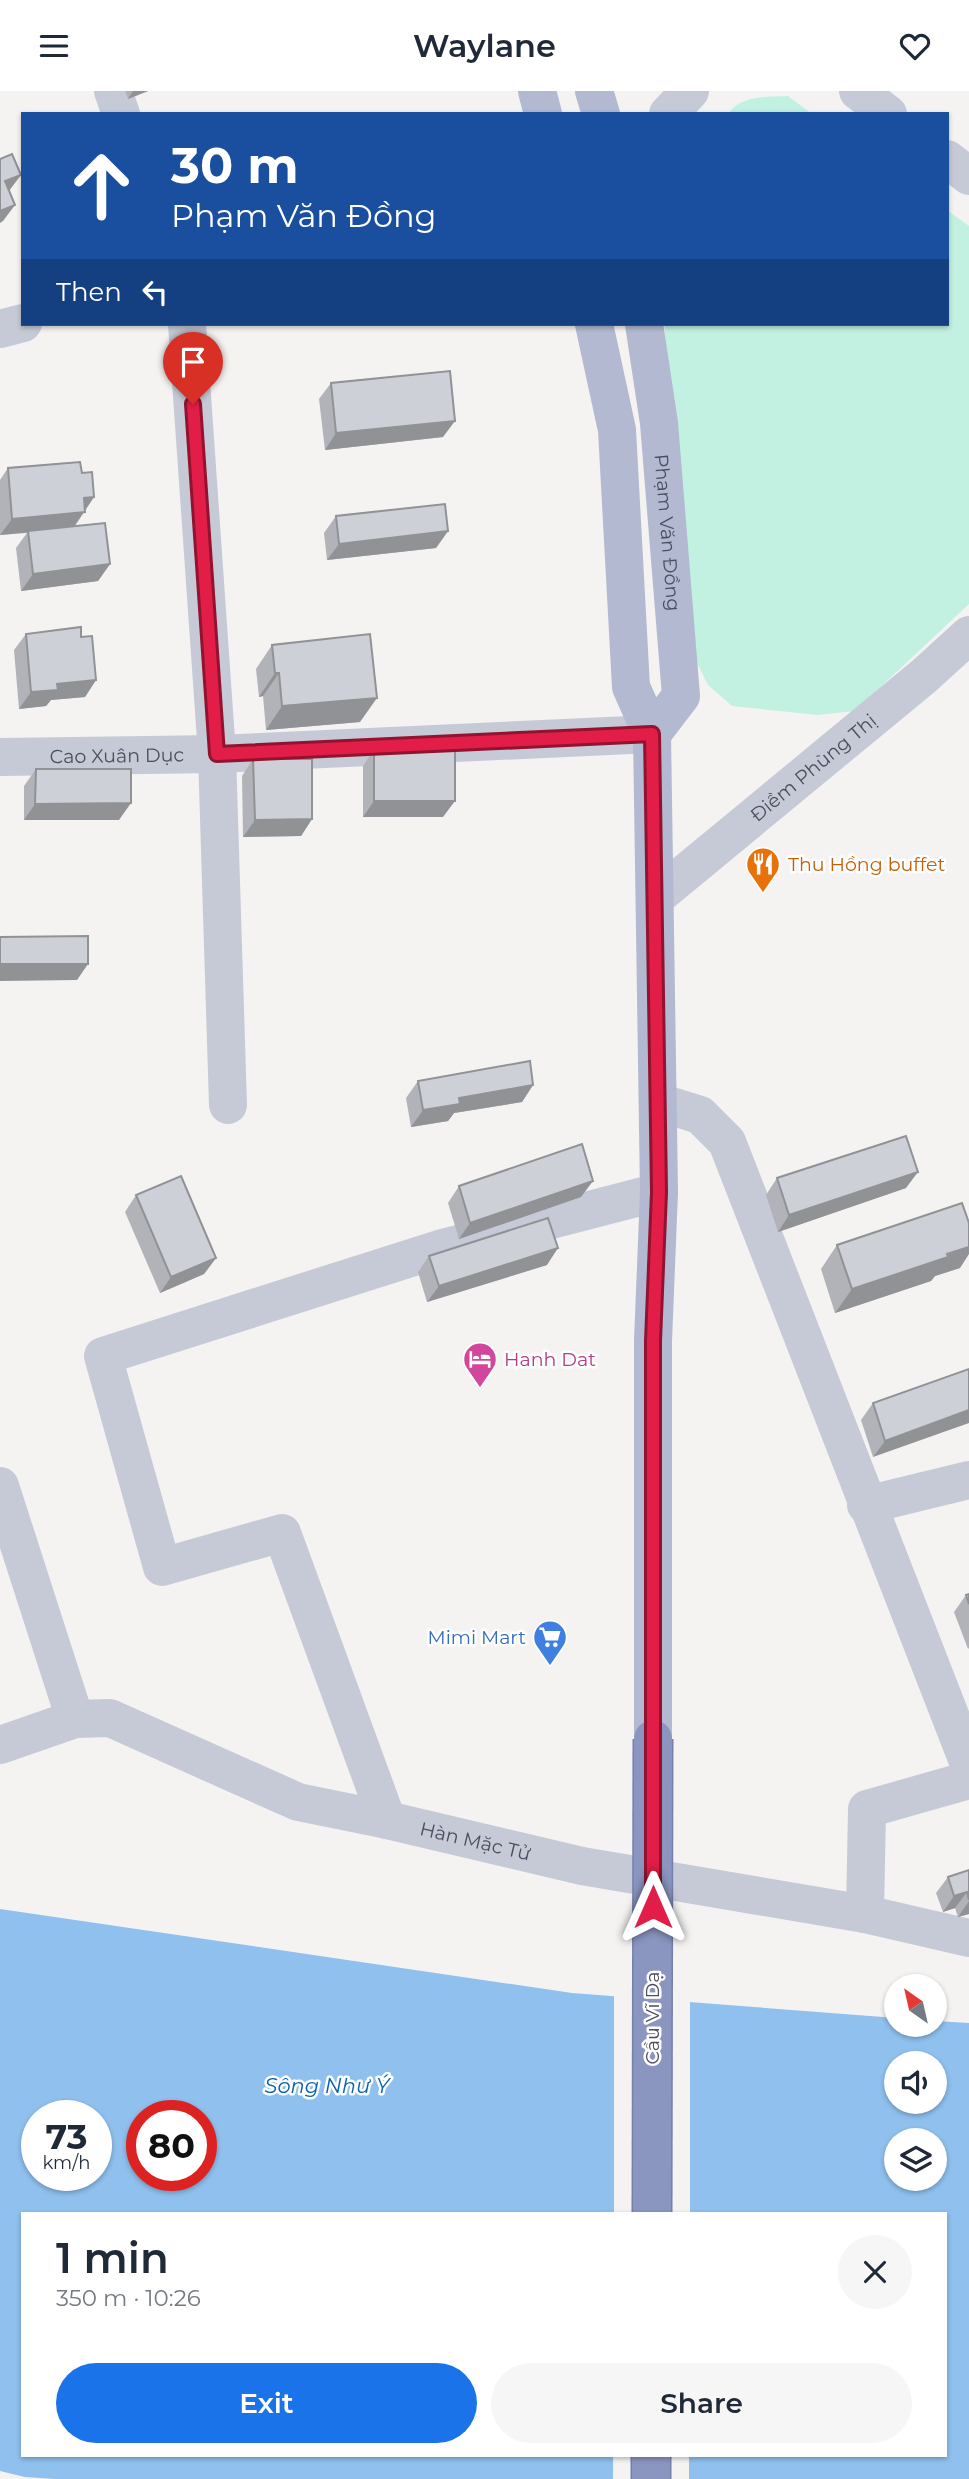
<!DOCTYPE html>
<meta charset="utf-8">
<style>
:root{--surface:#fff;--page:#f6f6f7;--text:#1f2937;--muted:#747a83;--accent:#1a73e8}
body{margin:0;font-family:Montserrat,sans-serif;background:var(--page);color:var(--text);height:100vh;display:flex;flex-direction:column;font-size:26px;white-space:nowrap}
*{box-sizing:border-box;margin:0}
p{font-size:23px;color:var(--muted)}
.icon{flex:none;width:38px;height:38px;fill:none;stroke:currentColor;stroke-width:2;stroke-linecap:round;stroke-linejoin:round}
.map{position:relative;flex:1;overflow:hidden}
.drawer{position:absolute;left:21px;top:2121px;width:926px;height:245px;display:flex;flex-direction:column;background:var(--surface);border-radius:0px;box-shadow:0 2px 5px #0004}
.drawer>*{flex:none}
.banner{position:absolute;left:21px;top:21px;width:928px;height:214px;border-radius:0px;box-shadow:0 2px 5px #0004;background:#1a4fa0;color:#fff;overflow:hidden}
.needle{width:46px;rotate:326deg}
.controls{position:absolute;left:884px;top:1883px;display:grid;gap:14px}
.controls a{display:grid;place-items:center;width:63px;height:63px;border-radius:50%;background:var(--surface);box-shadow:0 2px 5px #0004;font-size:35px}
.speed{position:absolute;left:21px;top:2009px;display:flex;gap:14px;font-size:35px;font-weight:700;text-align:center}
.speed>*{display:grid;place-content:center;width:91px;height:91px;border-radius:50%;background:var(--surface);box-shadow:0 2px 5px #0004;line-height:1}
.speed small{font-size:18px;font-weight:400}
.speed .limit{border:10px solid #d22;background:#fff;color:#111}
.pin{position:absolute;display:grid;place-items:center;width:60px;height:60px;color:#fff;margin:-72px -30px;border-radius:50% 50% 50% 0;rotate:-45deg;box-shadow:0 0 7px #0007}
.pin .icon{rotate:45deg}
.me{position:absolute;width:77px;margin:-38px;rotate:0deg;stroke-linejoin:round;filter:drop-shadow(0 0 5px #0008)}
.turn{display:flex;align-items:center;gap:24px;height:147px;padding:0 35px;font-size:32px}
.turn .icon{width:91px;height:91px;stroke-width:2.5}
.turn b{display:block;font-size:49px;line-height:60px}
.then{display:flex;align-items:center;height:66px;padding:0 35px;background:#0003;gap:14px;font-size:26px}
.round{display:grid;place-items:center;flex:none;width:74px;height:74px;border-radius:37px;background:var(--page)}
.overview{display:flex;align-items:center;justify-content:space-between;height:119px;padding:0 35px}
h1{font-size:42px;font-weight:600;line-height:52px}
.cta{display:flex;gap:14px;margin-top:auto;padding:14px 35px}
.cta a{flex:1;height:80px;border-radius:42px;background:var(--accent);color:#fff;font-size:28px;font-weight:600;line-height:80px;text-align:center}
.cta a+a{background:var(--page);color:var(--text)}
header{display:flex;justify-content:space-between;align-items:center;height:91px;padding:0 35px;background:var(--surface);font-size:32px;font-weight:600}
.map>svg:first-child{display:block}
.green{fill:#c2f1e1}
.water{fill:#8fc0ee;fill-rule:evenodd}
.pier{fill:#f4f3f2}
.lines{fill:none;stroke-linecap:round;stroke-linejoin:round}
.highway-casing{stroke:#7580ac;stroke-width:41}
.minor{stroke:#c6cad6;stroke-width:38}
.major{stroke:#b2b9d0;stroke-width:38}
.highway{stroke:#8a95c0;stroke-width:38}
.highway-bridge-casing{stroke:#7580ac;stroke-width:41;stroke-linecap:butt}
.highway-bridge{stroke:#8a95c0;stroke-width:38}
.wall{fill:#b1b3b9}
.shaded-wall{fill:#909296}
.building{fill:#ced0d7;stroke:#909296;stroke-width:2}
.route-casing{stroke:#92132f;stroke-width:18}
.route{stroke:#e11d48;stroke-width:12}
.labels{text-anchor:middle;stroke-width:5;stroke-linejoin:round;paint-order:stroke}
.street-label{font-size:19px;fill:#494f60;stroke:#fff}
.food-label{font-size:19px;fill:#c56008;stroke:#fff;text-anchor:start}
.hotel-label{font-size:19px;fill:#b23c85;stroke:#fff;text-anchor:start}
.shop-label{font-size:19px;fill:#366cbe;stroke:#fff;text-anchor:end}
.water-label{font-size:21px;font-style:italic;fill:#0b61b1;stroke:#fff}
</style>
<header><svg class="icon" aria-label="menu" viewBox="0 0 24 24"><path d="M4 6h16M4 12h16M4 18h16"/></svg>Waylane<svg class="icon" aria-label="heart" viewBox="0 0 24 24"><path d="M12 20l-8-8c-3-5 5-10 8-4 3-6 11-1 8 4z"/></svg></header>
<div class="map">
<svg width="969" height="2388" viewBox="0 0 969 2388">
<rect width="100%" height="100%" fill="#f4f3f2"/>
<g class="green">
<path d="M 788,5 L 812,23 L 728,23 C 741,4 767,6 788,5 Z"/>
<polygon points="947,119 969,135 969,513 855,620 818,624 732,615 708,594 691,560 664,263 665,233 947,233"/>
</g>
<path class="water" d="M 0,1818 L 572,1902 L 896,1927 L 896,1934 L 934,1934 L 935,1930 L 969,1932 L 969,2388 L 55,2388 L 25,2386 L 0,2380 ZM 896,1972 L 934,1972 L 934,2011 L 896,2011 ZM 37,2025 L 96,2025 L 96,2084 L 37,2084 ZM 142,2025 L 201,2025 L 201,2084 L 142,2084 ZM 896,2049 L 934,2049 L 934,2088 L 896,2088 ZM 23,2123 L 945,2123 L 945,2364 L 23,2364 Z"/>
<g class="pier">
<polygon points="614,1902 690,1907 690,2123 614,2123"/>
<rect x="613" y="2364" width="76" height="24"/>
</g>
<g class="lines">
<g class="highway-casing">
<polyline id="highway" points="651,2388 651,2364"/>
</g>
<g class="minor">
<polyline points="113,0 121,23"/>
<polyline points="858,0 888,23"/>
<polyline points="668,23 690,0"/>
<polyline points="947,68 969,85"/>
<polyline points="187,233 217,663 228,1014"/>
<polyline points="0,238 23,232"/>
<path id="s1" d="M 0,666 L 217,663 L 652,643"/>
<path id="s2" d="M 655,807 L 924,585 L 969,544"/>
<polyline points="658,1011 700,1024 727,1051 969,1673"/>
<polyline points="0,1395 75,1628"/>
<polyline points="866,1414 969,1389"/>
<path id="s3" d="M 0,1654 L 75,1628 L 110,1627 L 298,1711 L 387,1729 L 582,1775 L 865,1823 L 969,1847"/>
<polyline points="387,1729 282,1442 162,1476 103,1265 439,1158 659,1101"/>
<polyline points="865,1823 867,1718 969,1689"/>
</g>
<g class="major">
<polyline points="537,0 543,23"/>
<polyline points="594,0 601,23"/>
<polyline points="594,233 617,339 631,596 652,643 659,1101 653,1250 653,1648"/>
<path id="s4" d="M 644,233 L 659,332 L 681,605 L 652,643"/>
</g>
<use href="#highway" class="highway"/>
<g class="highway-bridge-casing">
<polyline id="highway-bridge" points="652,2123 653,1648"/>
</g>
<use href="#highway-bridge" class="highway-bridge"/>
</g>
<g class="wall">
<polygon points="125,0 148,0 128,8"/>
<polygon points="331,292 443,346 325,359 319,308"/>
<polygon points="8,377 82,382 94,406 75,435 110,473 98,490 21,500 16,457 27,442 0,444 0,389"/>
<polygon points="336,425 448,440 436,457 327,469 324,442"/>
<polygon points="26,543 81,546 96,589 85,606 51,609 46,615 19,618 14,559"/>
<polygon points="272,554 360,631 266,639 263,605 259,606 256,578"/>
<polygon points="394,648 435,658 443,726 363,726 363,675 374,658 387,658"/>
<polygon points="253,668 312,728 301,745 243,746 242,685"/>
<polygon points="36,678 119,729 24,729 24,695"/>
<polygon points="418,990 533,994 522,1011 454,1022 448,1030 411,1036 406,1007"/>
<polygon points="777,1087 906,1097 778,1141 766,1104"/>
<polygon points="459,1095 581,1106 459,1148 448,1112"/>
<polygon points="136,1104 216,1167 204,1183 160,1202 125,1121"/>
<polygon points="837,1154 960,1177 935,1185 931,1190 835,1222 821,1178"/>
<polygon points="429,1165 547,1174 427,1211 418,1181"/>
<polygon points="969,1278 873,1366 861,1329 873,1312"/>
<polygon points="969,1503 969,1557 968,1558 954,1521 966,1504"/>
<polygon points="969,1779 969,1823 958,1826 955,1817 943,1821 936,1802 948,1786"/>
</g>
<g class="shaded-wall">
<polygon points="133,0 148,0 128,8"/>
<polygon points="21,84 9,100 5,90"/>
<polygon points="15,114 3,130 0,132 0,120"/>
<polygon points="455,330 443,346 325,359 336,342"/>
<polygon points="94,406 73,437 0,444 12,428 84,407"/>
<polygon points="448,440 436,457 327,469 339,453"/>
<polygon points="110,473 98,490 21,500 33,483"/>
<polygon points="275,582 279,582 263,605 259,606"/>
<polygon points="96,589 85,606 51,609 46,615 19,618 31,601 57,593"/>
<polygon points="377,607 360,631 266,639 282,615"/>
<polygon points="374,710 455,710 443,726 363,726"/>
<polygon points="131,712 119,729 24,729 35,713"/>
<polygon points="312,728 301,745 243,746 255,729"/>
<polygon points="0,873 88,873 77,889 0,890"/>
<polygon points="533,994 522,1011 454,1022 448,1030 411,1036 423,1019 459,1007"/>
<polygon points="918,1081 906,1097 778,1141 789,1124"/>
<polygon points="593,1090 581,1106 459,1148 470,1132"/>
<polygon points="969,1156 969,1163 960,1177 935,1185 931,1190 835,1222 852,1198"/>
<polygon points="558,1157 547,1174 427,1211 439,1195"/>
<polygon points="216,1167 204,1183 160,1202 171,1186"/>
<polygon points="969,1319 969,1332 873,1366 885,1350"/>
<polygon points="967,1801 955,1817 943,1821 954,1805"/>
<polygon points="969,1810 969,1823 958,1826"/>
</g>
<g class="building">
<polygon points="12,63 21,84 5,90 15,114 0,120 0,68"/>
<polygon points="450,280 455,330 336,342 331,292"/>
<polygon points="80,371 82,382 92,381 94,406 84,407 85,421 12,428 8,377"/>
<polygon points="445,413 448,440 339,453 336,425"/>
<polygon points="105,432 110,473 33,483 28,440"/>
<polygon points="81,536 81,546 92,545 96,589 57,593 58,599 31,601 26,543"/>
<polygon points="370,543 377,607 282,615 279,582 275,582 272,554"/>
<polygon points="394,648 435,648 435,658 455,658 455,710 374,710 374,658 394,658"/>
<polygon points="253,668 312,668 312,728 255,729"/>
<polygon points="36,678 131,678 131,712 35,713"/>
<polygon points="88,845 88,873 0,873 0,846"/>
<polygon points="530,970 533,994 459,1007 460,1013 423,1019 418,990"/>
<polygon points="906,1045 918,1081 789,1124 777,1087"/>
<polygon points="582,1053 593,1090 470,1132 459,1095"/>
<polygon points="181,1085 216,1167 171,1186 136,1104"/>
<polygon points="962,1112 969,1132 969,1156 947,1163 948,1166 852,1198 837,1154"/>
<polygon points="548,1127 558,1157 439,1195 429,1165"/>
<polygon points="969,1278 969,1319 885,1350 873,1312"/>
<polygon points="969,1503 969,1513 966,1504"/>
<polygon points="969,1779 969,1809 967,1801 954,1805 948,1786"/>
</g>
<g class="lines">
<g class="route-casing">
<polyline id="route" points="193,313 217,663 652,643 659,1101 653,1250 653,1816"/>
</g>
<use href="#route" class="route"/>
</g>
<defs>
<g id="restaurant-pin" transform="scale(1.75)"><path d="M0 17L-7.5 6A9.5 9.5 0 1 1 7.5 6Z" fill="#e8710a" stroke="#fff"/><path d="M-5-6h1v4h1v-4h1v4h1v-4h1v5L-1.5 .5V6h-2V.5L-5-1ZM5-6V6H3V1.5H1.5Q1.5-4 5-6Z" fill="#fff"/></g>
<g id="hotel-pin" transform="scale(1.75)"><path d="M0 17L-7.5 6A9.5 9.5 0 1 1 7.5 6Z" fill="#d1479c" stroke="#fff"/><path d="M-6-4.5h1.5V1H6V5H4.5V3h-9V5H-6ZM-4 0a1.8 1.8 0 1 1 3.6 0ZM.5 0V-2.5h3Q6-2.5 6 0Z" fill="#fff"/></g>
<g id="supermarket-pin" transform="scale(1.75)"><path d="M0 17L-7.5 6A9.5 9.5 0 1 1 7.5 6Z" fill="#3f7fe0" stroke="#fff"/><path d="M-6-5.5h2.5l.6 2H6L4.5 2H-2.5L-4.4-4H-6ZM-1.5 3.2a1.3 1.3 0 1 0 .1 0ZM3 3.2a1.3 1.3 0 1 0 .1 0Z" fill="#fff"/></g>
</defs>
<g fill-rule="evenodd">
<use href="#restaurant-pin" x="763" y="773"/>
<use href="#hotel-pin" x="480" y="1268"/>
<use href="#supermarket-pin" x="550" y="1546"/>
</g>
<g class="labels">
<g class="street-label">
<text dy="7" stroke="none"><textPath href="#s4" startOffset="210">Phạm Văn Đồng</textPath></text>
<text dy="7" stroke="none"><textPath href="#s1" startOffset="117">Cao Xuân Dục</textPath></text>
<text dy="7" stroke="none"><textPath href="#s2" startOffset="205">Điềm Phùng Thị</textPath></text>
<text dy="7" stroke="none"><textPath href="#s3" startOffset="502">Hàn Mặc Tử</textPath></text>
<text transform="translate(652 1927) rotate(-90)" y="7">Cầu Vĩ Dạ</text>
</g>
<g class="food-label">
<text x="788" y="780">Thu Hồng buffet</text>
</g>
<g class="hotel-label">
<text x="504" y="1275">Hanh Dat</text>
</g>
<g class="shop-label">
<text x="526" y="1553">Mimi Mart</text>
</g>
<g class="water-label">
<text x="327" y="2002">Sông Như Ý</text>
</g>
</g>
</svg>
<div class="controls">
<a><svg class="needle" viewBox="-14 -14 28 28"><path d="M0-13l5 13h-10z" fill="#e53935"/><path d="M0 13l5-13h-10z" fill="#747a83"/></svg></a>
<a><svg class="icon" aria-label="sound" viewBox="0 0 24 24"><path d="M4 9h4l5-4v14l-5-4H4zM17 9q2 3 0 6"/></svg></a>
<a><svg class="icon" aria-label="layers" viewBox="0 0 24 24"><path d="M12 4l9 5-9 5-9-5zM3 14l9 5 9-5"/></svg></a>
</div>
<div class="speed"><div>73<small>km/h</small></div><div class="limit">80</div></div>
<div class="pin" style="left:193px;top:313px;background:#d93025"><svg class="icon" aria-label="arrive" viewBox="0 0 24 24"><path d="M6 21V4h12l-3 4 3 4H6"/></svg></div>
<svg class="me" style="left:653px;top:1816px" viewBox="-20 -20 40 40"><path d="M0-17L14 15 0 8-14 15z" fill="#e11d48" stroke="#fff" stroke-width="4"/></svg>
<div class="banner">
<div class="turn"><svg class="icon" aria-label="ahead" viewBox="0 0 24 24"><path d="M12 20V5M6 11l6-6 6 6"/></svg><div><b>30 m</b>Phạm Văn Đồng</div></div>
<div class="then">Then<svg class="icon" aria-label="left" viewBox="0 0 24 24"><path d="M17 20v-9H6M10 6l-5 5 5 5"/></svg></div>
</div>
<section class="drawer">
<div class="overview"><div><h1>1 min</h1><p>350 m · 10:26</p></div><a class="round"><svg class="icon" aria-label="close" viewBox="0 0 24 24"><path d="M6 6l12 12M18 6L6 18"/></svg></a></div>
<div class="cta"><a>Exit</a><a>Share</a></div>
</section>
</div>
